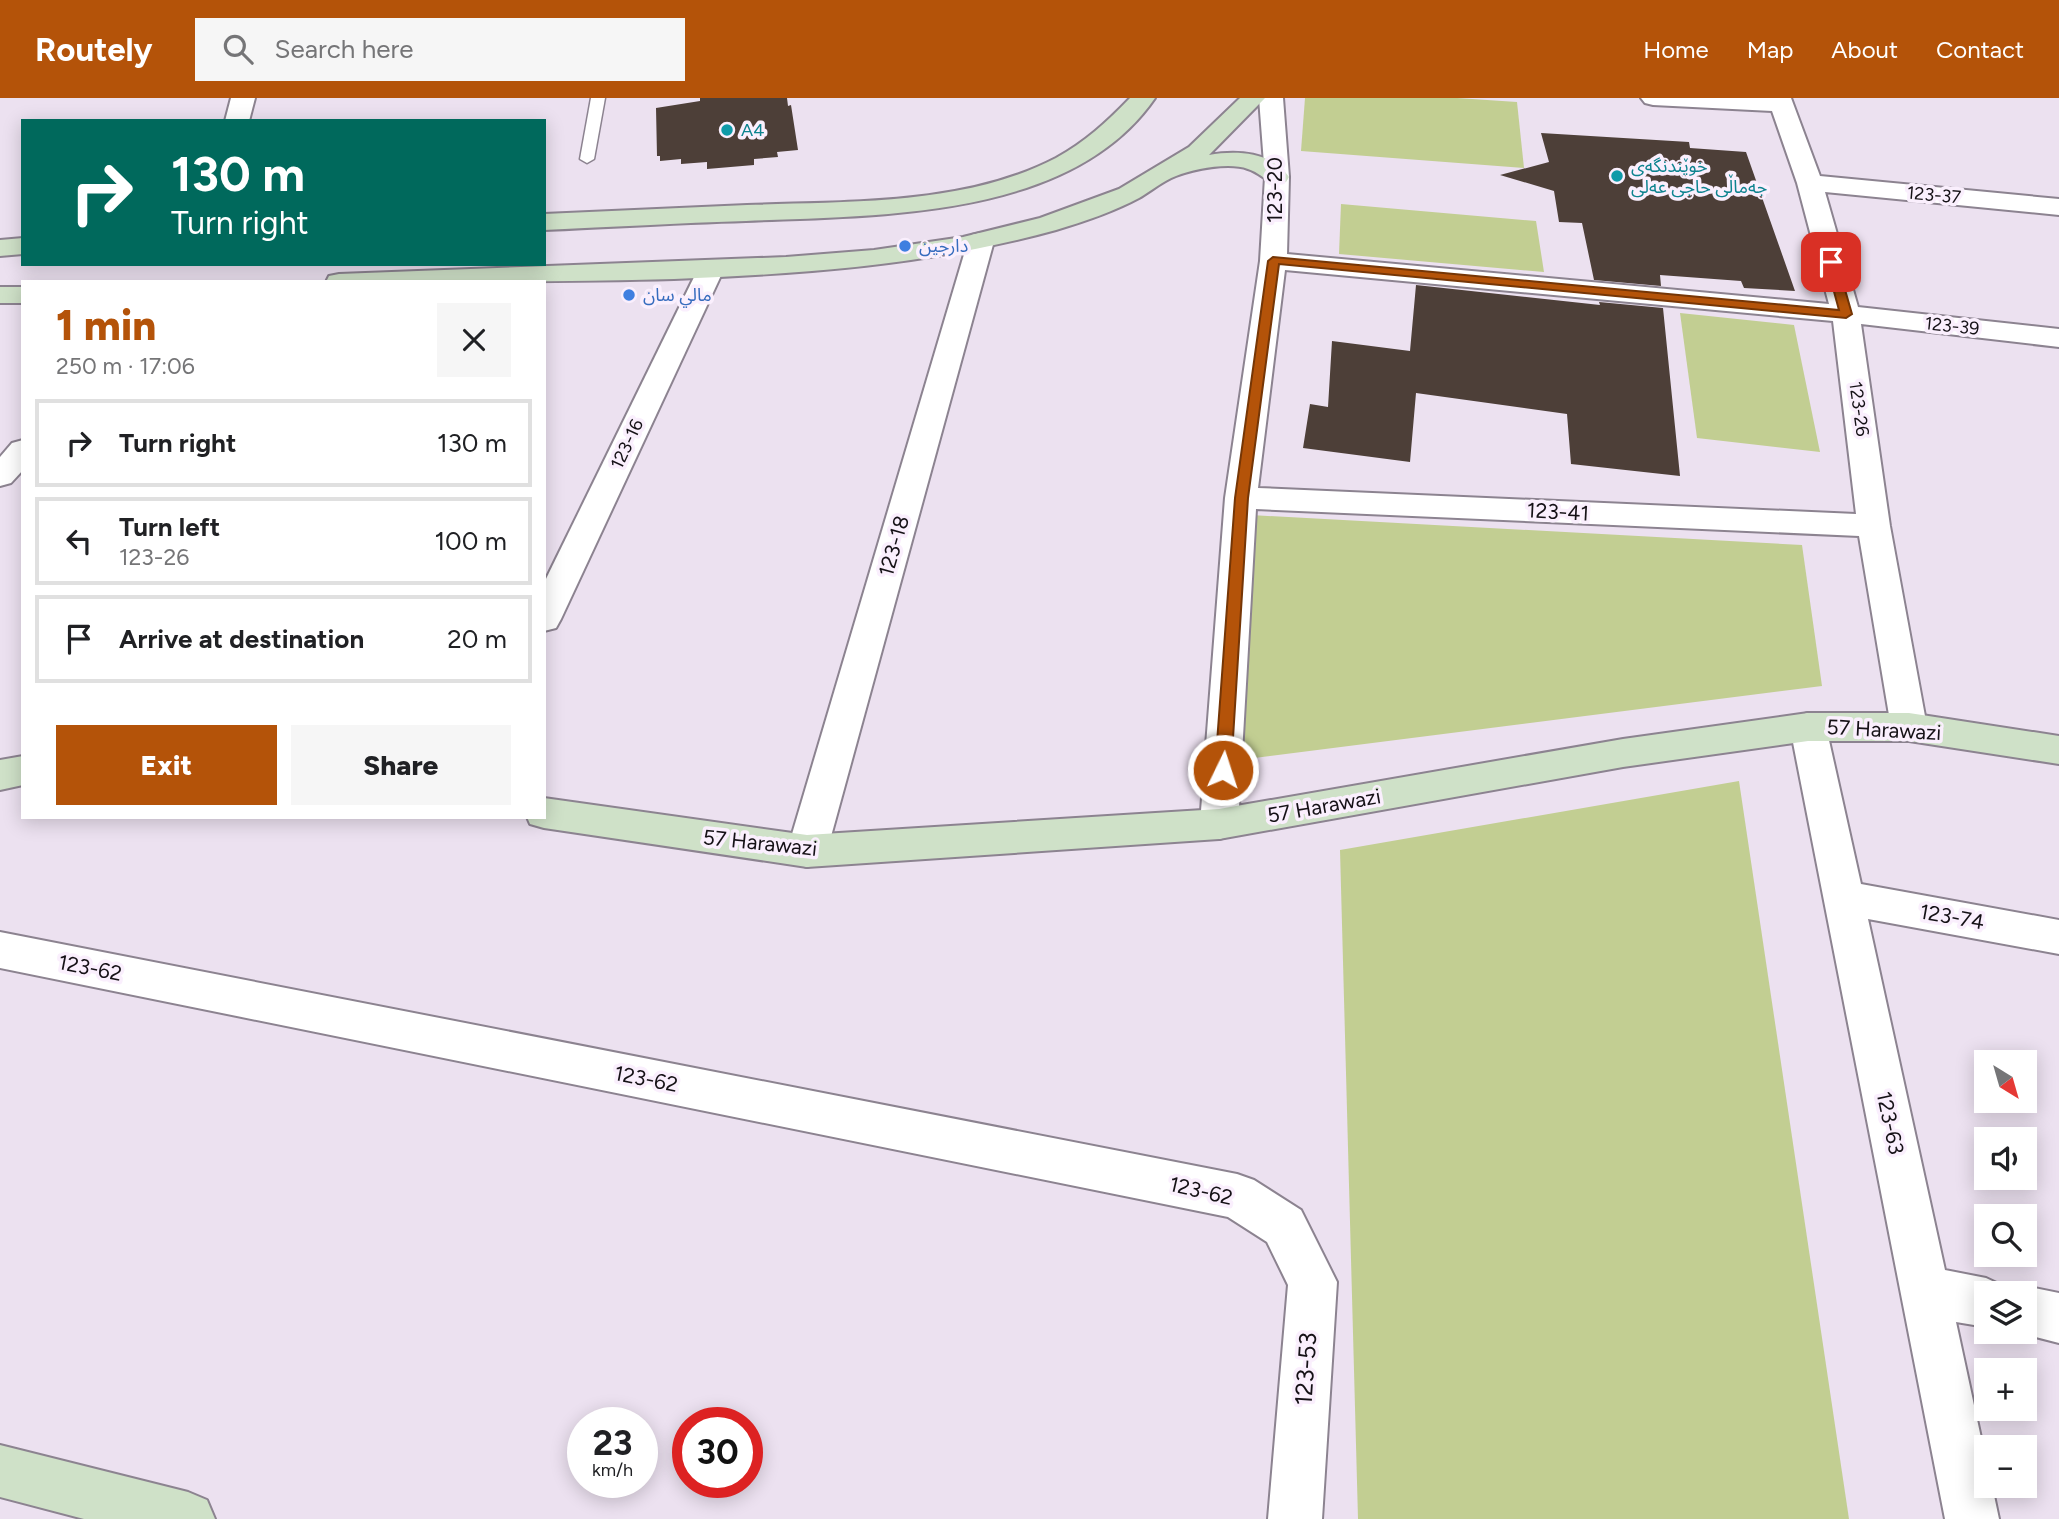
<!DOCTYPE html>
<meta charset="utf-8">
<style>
:root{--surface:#fff;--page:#f6f6f6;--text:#202124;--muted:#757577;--line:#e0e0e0;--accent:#b45309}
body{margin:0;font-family:Figtree,"Noto Sans Arabic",sans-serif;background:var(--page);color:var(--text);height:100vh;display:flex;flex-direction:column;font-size:26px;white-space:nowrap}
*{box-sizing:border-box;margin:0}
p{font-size:23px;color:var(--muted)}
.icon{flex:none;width:38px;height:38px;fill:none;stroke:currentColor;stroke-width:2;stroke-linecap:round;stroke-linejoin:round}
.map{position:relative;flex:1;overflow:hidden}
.sheet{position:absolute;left:21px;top:182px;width:525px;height:539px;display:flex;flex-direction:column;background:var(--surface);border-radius:0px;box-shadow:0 4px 18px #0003}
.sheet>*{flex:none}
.hud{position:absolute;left:21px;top:21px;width:525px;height:147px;border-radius:0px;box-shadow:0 4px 18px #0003;background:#00695c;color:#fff;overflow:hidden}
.needle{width:46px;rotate:143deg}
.buttons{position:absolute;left:1974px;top:952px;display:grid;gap:14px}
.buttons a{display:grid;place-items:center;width:63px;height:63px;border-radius:0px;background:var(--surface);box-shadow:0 4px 18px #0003;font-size:35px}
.speed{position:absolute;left:567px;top:1309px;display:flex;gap:14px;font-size:35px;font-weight:700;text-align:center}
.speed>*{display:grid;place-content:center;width:91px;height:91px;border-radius:50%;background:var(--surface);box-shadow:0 4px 18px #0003;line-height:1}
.speed small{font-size:18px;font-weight:400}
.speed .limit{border:10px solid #d22;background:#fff;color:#111}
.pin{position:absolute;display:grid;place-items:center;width:60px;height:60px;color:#fff;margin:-30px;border-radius:14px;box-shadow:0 4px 10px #0006}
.me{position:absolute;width:77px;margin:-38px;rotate:4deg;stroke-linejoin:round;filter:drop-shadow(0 0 5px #0008)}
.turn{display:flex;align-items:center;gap:24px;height:147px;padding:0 35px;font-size:32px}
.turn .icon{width:91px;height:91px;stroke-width:2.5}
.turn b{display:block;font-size:49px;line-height:60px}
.round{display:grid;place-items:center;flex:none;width:74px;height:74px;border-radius:0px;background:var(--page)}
.summary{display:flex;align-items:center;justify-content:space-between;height:119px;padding:0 35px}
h1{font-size:42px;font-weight:800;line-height:52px;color:var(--accent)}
.cta{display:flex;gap:14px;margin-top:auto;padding:14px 35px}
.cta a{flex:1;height:80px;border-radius:0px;background:var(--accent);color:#fff;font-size:28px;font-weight:800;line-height:80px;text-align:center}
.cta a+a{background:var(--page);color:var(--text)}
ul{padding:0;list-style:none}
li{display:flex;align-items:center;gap:21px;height:88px;margin:0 14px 10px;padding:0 21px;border:4px solid var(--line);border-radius:0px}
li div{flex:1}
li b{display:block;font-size:26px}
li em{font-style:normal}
header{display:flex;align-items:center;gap:42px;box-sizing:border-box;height:98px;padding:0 35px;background:var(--accent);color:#fff}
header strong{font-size:33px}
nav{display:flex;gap:38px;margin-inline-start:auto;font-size:24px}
.search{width:490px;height:63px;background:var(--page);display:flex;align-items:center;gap:18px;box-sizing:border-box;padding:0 24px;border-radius:0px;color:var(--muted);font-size:26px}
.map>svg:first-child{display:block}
.green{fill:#c2ce92}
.building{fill:#4d3f38}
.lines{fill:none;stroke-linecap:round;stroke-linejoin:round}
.lane-casing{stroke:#8c8390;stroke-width:3}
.street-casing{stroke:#8c8390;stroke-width:4}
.secondary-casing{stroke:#8c8390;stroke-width:4}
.lane{fill:#fff;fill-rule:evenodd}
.street{fill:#fff;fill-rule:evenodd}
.secondary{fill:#cfe1c8;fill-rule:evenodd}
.route{fill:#b45309;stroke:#753606;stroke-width:2}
.culture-dot{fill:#0f9aa8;stroke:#faeffd;stroke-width:2.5}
.shop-dot{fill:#3f7fe0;stroke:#faeffd;stroke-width:2.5}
.labels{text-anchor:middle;stroke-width:7;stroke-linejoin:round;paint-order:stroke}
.far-culture-label{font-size:18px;fill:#0d838f;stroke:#faeffd;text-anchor:start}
.far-street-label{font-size:18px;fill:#151116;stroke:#faeffd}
.far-shop-label{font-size:18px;fill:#366cbe;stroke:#faeffd;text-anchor:start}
.street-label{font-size:21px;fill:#151116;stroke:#faeffd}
.near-street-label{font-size:24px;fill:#151116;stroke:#faeffd}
</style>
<header>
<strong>Routely</strong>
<div class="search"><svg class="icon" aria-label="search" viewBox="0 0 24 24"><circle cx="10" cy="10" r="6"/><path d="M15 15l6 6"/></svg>Search here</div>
<nav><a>Home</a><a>Map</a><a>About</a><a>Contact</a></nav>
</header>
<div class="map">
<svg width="2059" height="1421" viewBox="0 0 2059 1421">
<rect width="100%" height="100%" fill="#ece1f0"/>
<g class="green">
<polygon points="1305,0 1457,0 1517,4 1524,70 1301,53"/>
<polygon points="1341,106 1536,123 1544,174 1339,156"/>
<polygon points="1680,215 1794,227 1820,354 1697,340"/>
<polygon points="1251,417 1802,447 1822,588 1231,663"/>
<polygon points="1739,683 1849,1421 1358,1421 1340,752"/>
</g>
<g class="building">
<polygon points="700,0 787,0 788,8 791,7 798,52 777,54 778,59 754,61 754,67 707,71 707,64 681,66 681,61 660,63 660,58 657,58 656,10 700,3"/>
<polygon points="1541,35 1689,44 1690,50 1746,54 1795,193 1744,190 1741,183 1660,177 1661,188 1594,182 1582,125 1559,124 1554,93 1500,77 1549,64"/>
<polygon points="1416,187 1600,207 1599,204 1663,210 1680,378 1571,366 1567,316 1416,295 1410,364 1303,350 1310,306 1328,309 1332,243 1410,253"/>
</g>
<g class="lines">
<g class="lane-casing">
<polygon id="lane" points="591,0 605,0 594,61 587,65 580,61"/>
</g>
<g class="street-casing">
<g id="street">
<polygon points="231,0 255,0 249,23 225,23"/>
<path d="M 1259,0 L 1283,0 L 1289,79 L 1287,156 L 1829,206 L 1797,85 L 1772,13 L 1653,7 L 1645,5 L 1641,0 L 1791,0 L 1820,78 L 2059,101 L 2059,117 L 1825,94 L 1858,209 L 2059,231 L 2059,249 L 1861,226 L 1890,428 L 1927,629 L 1922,639 L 1909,643 L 1896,639 L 1891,629 L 1859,438 L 1256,411 L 1238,726 L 1233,737 L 1219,741 L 1205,737 L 1200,726 L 1225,400 L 1260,163 L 1265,79 ZM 1285,172 L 1833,223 L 1856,416 L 1258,390 Z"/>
<polygon points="981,135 990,137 994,143 827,753 821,764 807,769 793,764 787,753 968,143 972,137"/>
<polygon points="711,163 721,165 724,171 561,521 556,530 544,533 544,485 698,171 701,165"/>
<polygon points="23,342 23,372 11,385 0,388 0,359 12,345"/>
<polygon points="1808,615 1821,619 1826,629 1861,786 2059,822 2059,856 1868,821 1945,1172 1986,1180 2003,1188 2007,1195 1986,1195 1986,1229 1956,1224 1986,1363 1986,1388 1992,1388 1999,1421 1945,1421 1790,629 1795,619"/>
<polygon points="0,834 1237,1076 1254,1082 1301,1112 1337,1184 1322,1421 1268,1421 1288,1187 1267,1144 1228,1119 0,870"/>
<polygon points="2025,1188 2059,1195 2059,1245 2016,1234 2025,1234 2025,1195 2008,1195"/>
</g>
</g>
<g class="secondary-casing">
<g id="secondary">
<path d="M 1130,0 L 1155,0 C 1071,122 878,117 746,123 C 679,125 612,129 544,132 L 544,116 C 612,113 679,110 747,107 C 848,103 964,108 1056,60 C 1085,44 1107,24 1130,0 Z"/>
<path d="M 1240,0 L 1265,0 L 1209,57 C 1237,52 1272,54 1289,79 L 1286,84 C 1268,89 1264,76 1248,71 C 1229,64 1194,71 1176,78 C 1163,83 1151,93 1139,100 C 1115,113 1083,124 1056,132 C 931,167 802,176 674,181 C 557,184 443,184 326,184 L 329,178 L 339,176 L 786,159 L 874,152 L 963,139 L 1040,120 L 1119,91 L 1189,49 Z"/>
<polygon points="23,140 23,156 0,158 0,142"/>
<rect x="0" y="189" width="23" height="16"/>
<polygon points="1808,615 1909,615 2059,638 2059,666 1909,643 1808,643 1623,669 1219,741 807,769 544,730 530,726 527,719 544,719 544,700 807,737 1219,711 1623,641"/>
<polygon points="23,658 23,687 0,692 0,662"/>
<polygon points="0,1347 188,1394 207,1402 215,1421 84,1421 0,1399"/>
</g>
</g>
<use href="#lane" class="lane"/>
<use href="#street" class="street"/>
<use href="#secondary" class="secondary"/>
</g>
<polygon class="route" points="1273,159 1839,212 1826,164 1831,160 1837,164 1852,216 1846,220 1279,166 1248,400 1231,672 1223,678 1215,672 1235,400 1268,163"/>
<g class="culture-dot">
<circle cx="727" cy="32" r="7"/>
<circle cx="1617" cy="78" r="7"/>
</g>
<g class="shop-dot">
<circle cx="905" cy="148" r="7"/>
<circle cx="629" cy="197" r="7"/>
</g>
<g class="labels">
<g class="far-culture-label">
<text x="741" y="38">A4</text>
<text x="1631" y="74">خوێندنگەی<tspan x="1631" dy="21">جەماڵی حاجی عەلی</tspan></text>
</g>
<g class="far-street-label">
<text transform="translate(1934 97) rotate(5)" y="6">123-37</text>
<text transform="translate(1952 228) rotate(6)" y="6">123-39</text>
<text transform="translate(1859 311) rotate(82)" y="6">123-26</text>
<text transform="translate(627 346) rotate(-65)" y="6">123-16</text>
</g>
<g class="far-shop-label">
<text x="919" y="154">دارجين</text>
<text x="643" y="203">مالي سان</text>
</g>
<g class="street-label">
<text transform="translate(1275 92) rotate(-90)" y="7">123-20</text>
<text transform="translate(1558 414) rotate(3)" y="7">123-41</text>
<text transform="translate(894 448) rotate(-74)" y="7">123-18</text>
<text transform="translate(1884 632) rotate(3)" y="7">57 Harawazi</text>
<text transform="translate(1324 708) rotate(-10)" y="7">57 Harawazi</text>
<text transform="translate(760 745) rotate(6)" y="7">57 Harawazi</text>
<text transform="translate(1952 819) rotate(10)" y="7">123-74</text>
<text transform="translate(90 870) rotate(11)" y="7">123-62</text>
<text transform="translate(646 981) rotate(11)" y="7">123-62</text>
<text transform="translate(1890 1025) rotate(78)" y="7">123-63</text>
<text transform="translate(1201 1093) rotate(13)" y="7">123-62</text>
</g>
<g class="near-street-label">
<text transform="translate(1306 1271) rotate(-86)" y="8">123-53</text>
</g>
</g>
</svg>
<div class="buttons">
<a><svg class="needle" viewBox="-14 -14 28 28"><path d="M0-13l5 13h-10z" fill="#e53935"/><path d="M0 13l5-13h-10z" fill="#757577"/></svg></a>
<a><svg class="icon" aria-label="sound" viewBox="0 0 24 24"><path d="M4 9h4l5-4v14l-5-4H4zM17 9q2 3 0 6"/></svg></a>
<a><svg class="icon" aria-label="search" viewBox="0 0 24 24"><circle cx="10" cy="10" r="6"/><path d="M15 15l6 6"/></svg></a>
<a><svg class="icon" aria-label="layers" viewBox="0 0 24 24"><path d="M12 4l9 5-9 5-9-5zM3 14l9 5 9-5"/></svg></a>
<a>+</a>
<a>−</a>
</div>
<div class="speed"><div>23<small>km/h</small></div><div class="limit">30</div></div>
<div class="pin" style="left:1831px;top:164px;background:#d93025"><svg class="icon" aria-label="arrive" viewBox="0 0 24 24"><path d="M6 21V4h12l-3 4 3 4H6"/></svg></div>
<svg class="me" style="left:1223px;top:672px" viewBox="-20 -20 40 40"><circle r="17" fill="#b45309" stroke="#fff" stroke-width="3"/><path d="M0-11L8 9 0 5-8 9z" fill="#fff"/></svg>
<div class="hud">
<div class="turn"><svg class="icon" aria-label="right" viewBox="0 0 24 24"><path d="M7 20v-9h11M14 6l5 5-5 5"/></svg><div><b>130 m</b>Turn right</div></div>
</div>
<section class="sheet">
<div class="summary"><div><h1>1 min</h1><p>250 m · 17:06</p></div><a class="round"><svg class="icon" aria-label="close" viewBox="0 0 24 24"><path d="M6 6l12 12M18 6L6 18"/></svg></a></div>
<ul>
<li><svg class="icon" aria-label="right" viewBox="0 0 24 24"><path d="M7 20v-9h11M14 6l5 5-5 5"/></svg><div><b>Turn right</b></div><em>130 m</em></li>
<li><svg class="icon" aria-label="left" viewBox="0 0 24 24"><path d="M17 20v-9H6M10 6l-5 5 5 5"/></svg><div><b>Turn left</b><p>123-26</p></div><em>100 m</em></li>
<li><svg class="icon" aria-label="arrive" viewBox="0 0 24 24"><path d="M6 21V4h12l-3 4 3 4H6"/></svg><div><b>Arrive at destination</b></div><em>20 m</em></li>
</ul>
<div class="cta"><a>Exit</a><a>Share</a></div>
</section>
</div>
